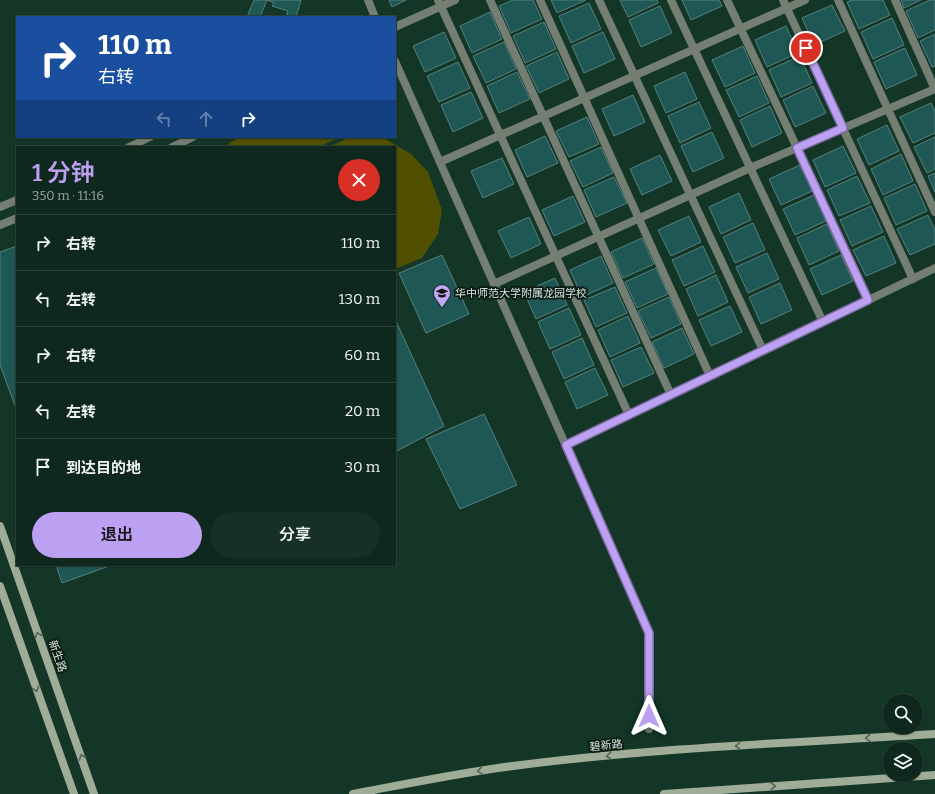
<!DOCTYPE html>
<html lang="zh">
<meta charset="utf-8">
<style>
:root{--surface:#0e281d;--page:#173026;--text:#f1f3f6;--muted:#9ba6a4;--line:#2e443b;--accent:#bca0f2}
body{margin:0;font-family:Bitter,"Noto Sans SC",serif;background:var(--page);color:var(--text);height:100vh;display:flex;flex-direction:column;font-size:15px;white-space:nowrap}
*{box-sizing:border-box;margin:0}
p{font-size:13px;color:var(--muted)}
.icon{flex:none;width:22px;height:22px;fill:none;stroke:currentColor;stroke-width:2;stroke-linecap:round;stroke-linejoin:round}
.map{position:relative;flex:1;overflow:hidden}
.drawer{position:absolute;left:16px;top:146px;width:380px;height:420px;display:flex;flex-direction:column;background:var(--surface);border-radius:0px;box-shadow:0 1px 3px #0004,0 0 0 1px var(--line)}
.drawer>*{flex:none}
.top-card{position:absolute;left:16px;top:16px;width:380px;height:122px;border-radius:0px;box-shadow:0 1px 3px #0004,0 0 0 1px var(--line);background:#1a4fa0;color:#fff;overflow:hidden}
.tools{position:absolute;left:883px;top:694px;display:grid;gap:8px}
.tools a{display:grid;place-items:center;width:40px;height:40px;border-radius:50%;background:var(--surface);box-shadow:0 1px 3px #0004,0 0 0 1px var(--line);font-size:20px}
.pin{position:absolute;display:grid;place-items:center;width:34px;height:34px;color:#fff;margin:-17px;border:2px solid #fff;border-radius:50%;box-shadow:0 1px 4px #0007}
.me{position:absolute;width:44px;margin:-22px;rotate:0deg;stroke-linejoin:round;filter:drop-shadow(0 0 3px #0008)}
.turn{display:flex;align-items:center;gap:14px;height:84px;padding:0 16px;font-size:18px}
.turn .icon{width:52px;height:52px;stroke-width:2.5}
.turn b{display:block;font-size:28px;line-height:34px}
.lanes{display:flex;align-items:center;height:38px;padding:0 16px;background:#0003;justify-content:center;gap:20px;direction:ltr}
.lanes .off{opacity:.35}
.round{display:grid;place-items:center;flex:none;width:42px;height:42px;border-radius:21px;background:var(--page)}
.overview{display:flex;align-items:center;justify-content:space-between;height:68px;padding:0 16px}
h1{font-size:24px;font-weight:600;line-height:30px;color:var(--accent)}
.button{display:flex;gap:8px;margin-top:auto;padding:8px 16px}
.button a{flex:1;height:46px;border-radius:24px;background:var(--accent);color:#111;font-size:16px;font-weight:600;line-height:46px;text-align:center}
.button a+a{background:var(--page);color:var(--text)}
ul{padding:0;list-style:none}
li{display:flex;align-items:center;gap:12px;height:56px;padding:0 16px;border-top:1px solid var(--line)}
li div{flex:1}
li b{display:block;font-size:15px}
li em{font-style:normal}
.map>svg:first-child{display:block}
.green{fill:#515000}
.building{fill:#1f5754;stroke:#55817e}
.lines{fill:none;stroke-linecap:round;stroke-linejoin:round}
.service{stroke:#757e72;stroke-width:8}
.minor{stroke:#757e72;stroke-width:8}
.tertiary{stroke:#757e72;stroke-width:8}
.secondary{stroke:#9eac98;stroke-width:8}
.oneway{stroke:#546356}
.route-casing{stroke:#7a689d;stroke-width:10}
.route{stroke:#bca0f2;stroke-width:7}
.labels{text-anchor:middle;stroke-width:3.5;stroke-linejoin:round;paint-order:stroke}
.poi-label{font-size:11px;fill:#d5e8de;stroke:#0b1a13;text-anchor:start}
.street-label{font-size:11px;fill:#d5e8de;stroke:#0b1a13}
</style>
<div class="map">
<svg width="935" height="794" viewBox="0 0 935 794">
<rect width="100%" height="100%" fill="#133627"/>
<g class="green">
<polygon points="241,137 339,137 319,147 225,147 229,145 229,143"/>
<polygon points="351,137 382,137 411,154 428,172 442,210 438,234 422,258 395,269 395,147 328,147"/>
</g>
<g class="building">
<polygon points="254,0 301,0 296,17 286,17 288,11 272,6 274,3 267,0 260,17 247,17"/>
<polygon points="389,0 406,0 392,7"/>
<polygon points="513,0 533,0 542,19 511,33 499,6"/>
<polygon points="551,0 586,0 557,13"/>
<polygon points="620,0 657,0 658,3 628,17"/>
<polygon points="682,0 719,0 722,6 691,20"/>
<polygon points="852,0 883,0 890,15 859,29 847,2"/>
<polygon points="901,0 921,0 904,8"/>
<polygon points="930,0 935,0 935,30 918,38 906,11"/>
<polygon points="589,3 601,29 571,43 559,16"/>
<polygon points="832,5 845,31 814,45 802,18"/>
<polygon points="660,6 672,33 641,47 629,20"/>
<polygon points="490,12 502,39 472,53 460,26"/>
<polygon points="892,18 904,45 873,59 861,32"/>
<polygon points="544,22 556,49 525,63 513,36"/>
<polygon points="786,26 798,53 767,67 755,40"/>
<polygon points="444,32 456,58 425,72 413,46"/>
<polygon points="603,32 615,59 584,73 572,46"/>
<polygon points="935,34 935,66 932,67 920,41"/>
<polygon points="504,42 516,69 486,83 473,56"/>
<polygon points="743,46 755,73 725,87 712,60"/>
<polygon points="905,48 917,75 886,89 874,62"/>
<polygon points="557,52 569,79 539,93 526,66"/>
<polygon points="800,56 812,83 781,97 769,70"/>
<polygon points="458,62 470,88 439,102 427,76"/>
<polygon points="517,72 530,99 499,113 487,86"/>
<polygon points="685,72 697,99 666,113 654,86"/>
<polygon points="757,76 769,103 739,117 726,90"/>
<polygon points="813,86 826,113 795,127 783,100"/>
<polygon points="471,92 483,118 453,132 441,105"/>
<polygon points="633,95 645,122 614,136 602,109"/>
<polygon points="699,102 711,128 680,143 668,116"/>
<polygon points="931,103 935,111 935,133 913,143 900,117"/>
<polygon points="770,106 782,133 752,147 740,120"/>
<polygon points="587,117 599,144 569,157 556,131"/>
<polygon points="887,125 899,151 869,165 857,139"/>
<polygon points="712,132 724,158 693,172 681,146"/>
<polygon points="545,136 558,163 527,177 515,150"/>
<polygon points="935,137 935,169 927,173 914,147"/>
<polygon points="843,146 856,173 825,187 813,160"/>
<polygon points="601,147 613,173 583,187 570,161"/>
<polygon points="901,154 913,181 883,195 871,169"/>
<polygon points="660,155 672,181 642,195 630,169"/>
<polygon points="502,158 514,184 483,198 471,171"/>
<polygon points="800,165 812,191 781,205 769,179"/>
<polygon points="935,173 935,192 928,176"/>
<polygon points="857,176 870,203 839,216 827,190"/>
<polygon points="614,177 627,203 596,217 584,190"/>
<polygon points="915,184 927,211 896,225 884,198"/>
<polygon points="739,193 751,220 721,234 709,207"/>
<polygon points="814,195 826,221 795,235 783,209"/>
<polygon points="573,196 585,222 554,236 542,210"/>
<polygon points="871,206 883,232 852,246 840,220"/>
<polygon points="928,215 935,230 935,244 910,255 897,229"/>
<polygon points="689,216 701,242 671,256 658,230"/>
<polygon points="529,217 541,244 511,258 498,231"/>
<polygon points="753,223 765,250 735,263 723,237"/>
<polygon points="827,224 839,251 809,265 797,238"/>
<polygon points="884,236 896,263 866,276 853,250"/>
<polygon points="642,238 654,264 623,278 611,252"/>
<polygon points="17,246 17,411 0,365 0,252"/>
<polygon points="703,246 715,272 684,286 672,260"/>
<polygon points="767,253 779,279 748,293 736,267"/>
<polygon points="442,255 469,314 426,333 399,273"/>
<polygon points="841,255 853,281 822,295 810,269"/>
<polygon points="601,256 613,283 582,297 570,270"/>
<polygon points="656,268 668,294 637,308 625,282"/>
<polygon points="716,275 728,302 698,316 686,289"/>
<polygon points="555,278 567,305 536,319 524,292"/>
<polygon points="780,283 792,310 761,324 749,297"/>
<polygon points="615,287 627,313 596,327 584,300"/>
<polygon points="669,297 681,324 651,338 638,311"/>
<polygon points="730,306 742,332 711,346 699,320"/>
<polygon points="569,308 581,335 550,349 538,322"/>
<polygon points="628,316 640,343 610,357 598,330"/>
<polygon points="395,319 444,426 395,452"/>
<polygon points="682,328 694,354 664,368 652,342"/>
<polygon points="582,338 594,365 564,379 552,352"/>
<polygon points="641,347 654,373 623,387 611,360"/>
<polygon points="595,368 608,395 577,409 565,382"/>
<polygon points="484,414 517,485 460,509 426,439"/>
<polygon points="56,565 112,565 62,583"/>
</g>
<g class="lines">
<g class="service">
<polyline points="438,0 629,415"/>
<polyline points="490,0 671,395"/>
<polyline points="540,0 710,376"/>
<polyline points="599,0 763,350"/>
<polyline points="727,0 869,300"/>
<polyline points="783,0 913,279"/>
<polyline points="838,0 935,212"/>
<polyline points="895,0 935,89"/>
<polyline points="440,162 805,0"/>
<polyline points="494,284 750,168 935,89"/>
<polyline points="566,445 935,268"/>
</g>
<g class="minor">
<polyline points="671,0 823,322"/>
<polyline points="395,27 455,0"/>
<polyline points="129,147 150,137"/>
<polyline points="172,147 193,137"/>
<polyline points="0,207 17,200"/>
<polyline points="0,225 17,218"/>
</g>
<g class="tertiary">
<polyline points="368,0 375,17"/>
<polyline points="395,61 649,633 649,729"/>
</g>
<g class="secondary">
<polyline points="0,526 94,794"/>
<polyline points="0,586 74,794"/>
<path d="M 353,794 C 401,785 449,775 498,768 C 643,748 790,743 935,734"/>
<polyline points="664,794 935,775"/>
</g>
</g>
<defs><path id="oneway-chevron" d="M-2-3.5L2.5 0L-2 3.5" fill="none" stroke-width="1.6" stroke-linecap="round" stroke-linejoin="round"/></defs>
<g class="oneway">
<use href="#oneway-chevron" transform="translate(38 635) rotate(-109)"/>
<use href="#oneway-chevron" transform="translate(36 689) rotate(71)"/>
<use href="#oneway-chevron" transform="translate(868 738) rotate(177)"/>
<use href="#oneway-chevron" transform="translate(738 746) rotate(177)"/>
<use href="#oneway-chevron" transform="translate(609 756) rotate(174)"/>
<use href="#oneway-chevron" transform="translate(82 757) rotate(-109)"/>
<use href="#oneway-chevron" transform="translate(480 771) rotate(171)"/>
<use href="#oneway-chevron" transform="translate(773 786) rotate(-4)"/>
</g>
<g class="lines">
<g class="route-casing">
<polyline id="route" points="649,716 649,633 566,445 868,300 797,148 843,128 806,48"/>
</g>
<use href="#route" class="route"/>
</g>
<defs>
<g id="school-pin" transform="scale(0.9)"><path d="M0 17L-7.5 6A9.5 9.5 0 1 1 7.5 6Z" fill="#bfa8f4" stroke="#0b1a13"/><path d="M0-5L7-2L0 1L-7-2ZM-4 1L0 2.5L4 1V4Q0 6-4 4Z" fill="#111"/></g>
</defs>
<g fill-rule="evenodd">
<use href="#school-pin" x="442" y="293"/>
</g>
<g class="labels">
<g class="poi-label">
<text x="455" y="297">华中师范大学附属龙园学校</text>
</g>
<g class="street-label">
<text transform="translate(58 656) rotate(71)" y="4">新生路</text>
<text transform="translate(606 745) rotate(-6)" y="4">碧新路</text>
</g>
</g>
</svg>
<div class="tools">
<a><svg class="icon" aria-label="search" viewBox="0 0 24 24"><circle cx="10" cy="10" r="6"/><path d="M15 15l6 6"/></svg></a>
<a><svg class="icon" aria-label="layers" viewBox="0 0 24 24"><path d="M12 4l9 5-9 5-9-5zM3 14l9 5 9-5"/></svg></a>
</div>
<div class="pin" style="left:806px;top:48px;background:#d93025"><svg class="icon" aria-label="arrive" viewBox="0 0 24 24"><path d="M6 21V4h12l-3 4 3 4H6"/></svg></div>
<svg class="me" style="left:649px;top:716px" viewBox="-20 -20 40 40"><path d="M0-17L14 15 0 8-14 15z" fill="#bca0f2" stroke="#fff" stroke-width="4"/></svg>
<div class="top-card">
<div class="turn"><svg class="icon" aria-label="right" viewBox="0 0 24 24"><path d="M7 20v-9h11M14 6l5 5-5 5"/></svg><div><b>110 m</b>右转</div></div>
<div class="lanes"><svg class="icon off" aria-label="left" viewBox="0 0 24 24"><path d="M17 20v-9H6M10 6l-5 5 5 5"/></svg><svg class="icon off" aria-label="ahead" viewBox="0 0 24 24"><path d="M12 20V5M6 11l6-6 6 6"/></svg><svg class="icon" aria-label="right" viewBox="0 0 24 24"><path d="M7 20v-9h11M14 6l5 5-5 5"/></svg></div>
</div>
<section class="drawer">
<div class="overview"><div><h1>1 分钟</h1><p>350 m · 11:16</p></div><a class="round" style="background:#d93025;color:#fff"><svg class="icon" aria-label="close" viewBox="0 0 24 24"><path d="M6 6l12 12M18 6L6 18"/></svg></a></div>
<ul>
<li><svg class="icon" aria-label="right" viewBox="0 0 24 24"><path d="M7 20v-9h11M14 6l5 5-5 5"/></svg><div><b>右转</b></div><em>110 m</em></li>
<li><svg class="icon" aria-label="left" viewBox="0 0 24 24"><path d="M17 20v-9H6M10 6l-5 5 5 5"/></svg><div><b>左转</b></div><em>130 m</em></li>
<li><svg class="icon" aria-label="right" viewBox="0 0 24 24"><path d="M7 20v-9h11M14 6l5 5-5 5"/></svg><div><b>右转</b></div><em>60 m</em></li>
<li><svg class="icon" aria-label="left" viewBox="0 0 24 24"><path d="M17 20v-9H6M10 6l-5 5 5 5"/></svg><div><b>左转</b></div><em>20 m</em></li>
<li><svg class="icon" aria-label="arrive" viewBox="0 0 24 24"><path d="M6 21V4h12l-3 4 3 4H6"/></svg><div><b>到达目的地</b></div><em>30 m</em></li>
</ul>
<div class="button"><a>退出</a><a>分享</a></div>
</section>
</div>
